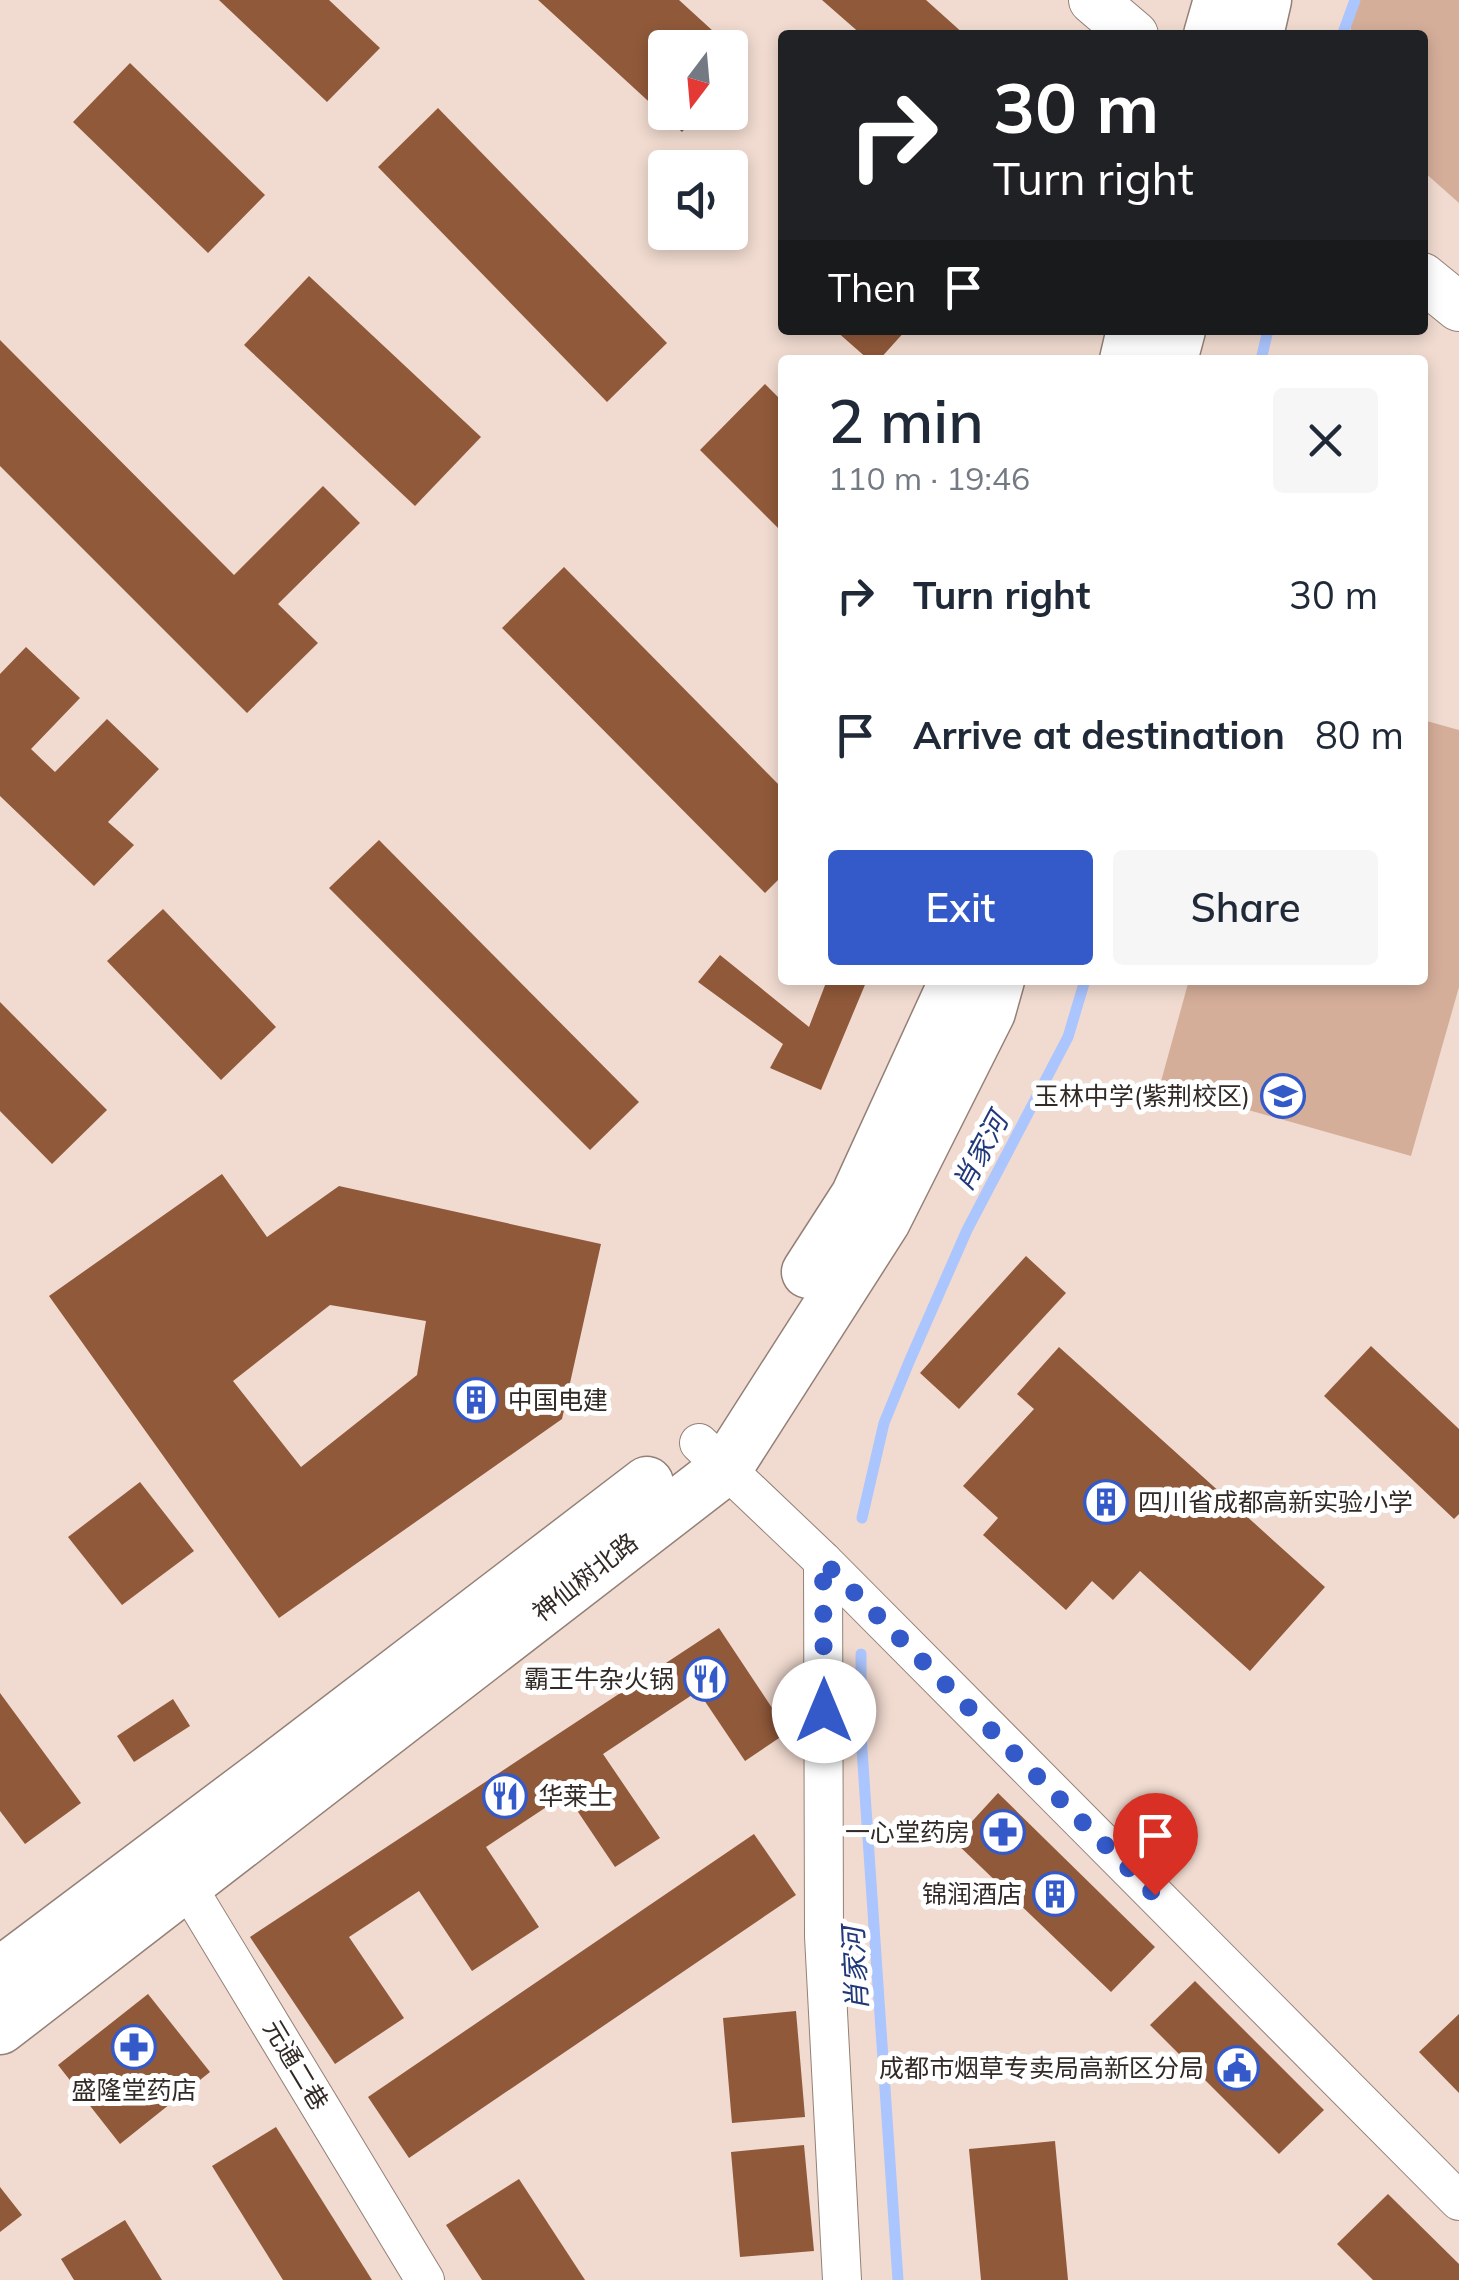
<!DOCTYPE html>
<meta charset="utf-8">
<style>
:root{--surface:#fff;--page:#f6f6f7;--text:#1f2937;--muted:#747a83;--accent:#3459c9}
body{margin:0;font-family:Mulish,"Noto Sans SC",sans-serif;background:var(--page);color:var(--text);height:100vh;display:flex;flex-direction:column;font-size:38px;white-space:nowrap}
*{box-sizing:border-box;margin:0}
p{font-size:32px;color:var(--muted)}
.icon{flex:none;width:55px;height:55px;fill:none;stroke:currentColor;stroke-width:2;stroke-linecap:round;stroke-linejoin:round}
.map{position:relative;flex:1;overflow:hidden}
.details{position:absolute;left:778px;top:355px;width:650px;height:630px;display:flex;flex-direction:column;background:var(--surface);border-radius:10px;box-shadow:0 5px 15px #0003}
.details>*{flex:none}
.hud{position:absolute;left:778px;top:30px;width:650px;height:305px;border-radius:10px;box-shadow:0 5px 15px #0003;background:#202124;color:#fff;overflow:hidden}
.needle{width:65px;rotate:196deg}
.controls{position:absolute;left:648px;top:30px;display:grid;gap:20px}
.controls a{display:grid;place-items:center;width:100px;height:100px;border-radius:10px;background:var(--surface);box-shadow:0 5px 15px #0003;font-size:50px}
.pin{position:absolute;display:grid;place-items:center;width:85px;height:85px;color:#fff;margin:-102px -42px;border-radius:50% 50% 50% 0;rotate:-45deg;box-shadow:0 0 10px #0007}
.pin .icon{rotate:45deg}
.me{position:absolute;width:110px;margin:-55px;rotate:0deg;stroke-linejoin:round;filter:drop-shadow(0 0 8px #0008)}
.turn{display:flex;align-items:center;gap:35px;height:210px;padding:0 50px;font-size:45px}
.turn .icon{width:130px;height:130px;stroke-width:2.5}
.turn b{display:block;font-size:70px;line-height:85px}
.then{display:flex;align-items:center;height:95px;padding:0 50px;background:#0003;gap:20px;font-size:38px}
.round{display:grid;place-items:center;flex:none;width:105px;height:105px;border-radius:10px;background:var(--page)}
.head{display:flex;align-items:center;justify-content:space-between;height:170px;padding:0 50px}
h1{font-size:60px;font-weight:600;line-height:75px}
.primary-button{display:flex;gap:20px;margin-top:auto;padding:20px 50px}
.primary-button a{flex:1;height:115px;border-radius:10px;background:var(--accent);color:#fff;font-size:40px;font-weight:600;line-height:115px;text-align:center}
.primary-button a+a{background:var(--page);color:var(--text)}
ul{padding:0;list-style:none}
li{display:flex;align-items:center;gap:30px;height:140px;padding:0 50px}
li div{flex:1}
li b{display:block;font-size:38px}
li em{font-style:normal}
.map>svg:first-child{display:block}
.green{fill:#d5ae9a}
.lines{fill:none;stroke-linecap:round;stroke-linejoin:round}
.stream{stroke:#abc5fe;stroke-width:11}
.building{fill:#90593a;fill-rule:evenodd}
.minor-casing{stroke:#948076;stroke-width:40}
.tertiary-casing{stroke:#948076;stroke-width:50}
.secondary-casing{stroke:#948076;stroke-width:55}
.minor{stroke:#fff;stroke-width:38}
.tertiary{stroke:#fff;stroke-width:48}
.secondary{stroke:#fff;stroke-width:52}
.route{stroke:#3459c9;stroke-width:18;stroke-dasharray:0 32.4}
.labels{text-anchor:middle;stroke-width:10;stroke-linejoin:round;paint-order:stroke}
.poi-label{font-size:25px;fill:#322a26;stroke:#fff;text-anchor:end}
.street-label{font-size:25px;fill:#322a26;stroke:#fff}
.water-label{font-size:28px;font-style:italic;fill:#21387a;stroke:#fff}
</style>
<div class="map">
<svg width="1459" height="2280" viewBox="0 0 1459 2280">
<rect width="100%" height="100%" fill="#f1dbd0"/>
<g class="green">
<polygon points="1350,0 1459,0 1459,203 1423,171 1422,35 1351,35"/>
<polygon points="1423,720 1459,730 1459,987 1411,1156 1160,1085 1189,980 1422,980"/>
</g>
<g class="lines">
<g class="stream">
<polyline points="1343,33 1355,0"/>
<polyline points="1261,360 1268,330"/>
<polyline points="862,1518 884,1423 909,1362 967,1230 1068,1037 1085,980"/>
<polyline points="861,1654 861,1735 898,2280"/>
</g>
</g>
<g class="building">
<polygon points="219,0 329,0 380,48 327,102"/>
<polygon points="538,0 679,0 747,62 730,80 730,48 665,48 665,112 700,112 682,132"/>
<polygon points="822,0 926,0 965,35 862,35"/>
<polygon points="130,63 265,195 208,253 73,122"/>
<polygon points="438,108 667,343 607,402 378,167"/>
<polygon points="309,276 481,437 415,506 244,345"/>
<polygon points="835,330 906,330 879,360 869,360"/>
<polygon points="0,340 234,575 323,486 360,523 278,604 318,643 247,713 0,466"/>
<polygon points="765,384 782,401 782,532 700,450"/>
<polygon points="564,567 782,788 782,876 765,893 502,628"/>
<polygon points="26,647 80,698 31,749 55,772 107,719 159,769 108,822 134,845 94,886 0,796 0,674"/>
<polygon points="379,840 639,1102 590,1150 329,888"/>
<polygon points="163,909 276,1027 221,1080 107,961"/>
<polygon points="720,955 809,1027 827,980 867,980 821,1090 770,1068 783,1044 698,982"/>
<polygon points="0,1002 107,1110 52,1164 0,1111"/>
<path d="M 222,1174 L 267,1237 L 339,1186 L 601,1244 L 562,1419 L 279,1618 L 49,1296 ZM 330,1305 L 426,1321 L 417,1375 L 301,1467 L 233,1381 Z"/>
<polygon points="1026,1256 1066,1293 959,1409 920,1373"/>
<polygon points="1371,1346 1459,1429 1459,1514 1454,1519 1324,1396"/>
<polygon points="1059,1347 1325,1587 1250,1671 1140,1571 1113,1600 1092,1581 1066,1610 983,1535 998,1518 963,1486 1034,1409 1017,1394"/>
<polygon points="140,1482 194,1551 122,1605 68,1537"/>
<polygon points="719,1628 788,1732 745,1761 698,1691 603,1754 660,1838 615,1867 566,1794 486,1847 539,1927 472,1971 419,1891 349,1937 404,2018 335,2064 250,1937"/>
<polygon points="0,1693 81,1803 25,1844 0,1811"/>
<polygon points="173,1699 190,1726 134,1762 117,1736"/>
<polygon points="998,1793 1155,1947 1111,1992 954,1841"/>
<polygon points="754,1834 796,1895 409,2158 368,2097"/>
<polygon points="1195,1981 1324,2110 1279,2154 1150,2025"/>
<polygon points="148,1994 210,2072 120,2144 58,2065"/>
<polygon points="796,2011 805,2117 732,2123 723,2018"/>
<polygon points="1459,2014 1459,2093 1419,2052"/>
<polygon points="276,2127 372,2280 283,2280 212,2166"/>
<polygon points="1055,2141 1068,2280 981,2280 969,2149"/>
<polygon points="804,2145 814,2251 740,2257 731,2152"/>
<polygon points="519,2179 585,2280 482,2280 446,2225"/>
<polygon points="0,2187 22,2215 0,2232"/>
<polygon points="1388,2194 1459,2264 1459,2280 1373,2280 1337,2244"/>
<polygon points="125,2220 162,2280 74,2280 61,2259"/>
</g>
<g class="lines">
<g class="minor-casing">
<g id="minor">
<polyline points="699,1443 823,1561 1459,2201"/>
<polyline points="823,1561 824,1936 842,2280"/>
<polyline points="173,1863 425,2280"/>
</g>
</g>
<g class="tertiary-casing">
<g id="tertiary">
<polyline points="1093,0 1134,35"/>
<polyline points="1422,277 1459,307"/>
</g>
</g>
<g class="secondary-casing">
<g id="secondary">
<polyline points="1210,35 1220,0"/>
<polyline points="1257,35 1265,0"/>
<polyline points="1126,360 1133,330"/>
<polyline points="1171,360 1179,330"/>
<polyline points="808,1272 857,1196 956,980"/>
<polyline points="0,1974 273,1769 647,1483"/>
<polyline points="0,2028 726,1468 884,1221 989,1012 998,980"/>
</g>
</g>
<use href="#minor" class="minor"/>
<use href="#tertiary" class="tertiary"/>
<use href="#secondary" class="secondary"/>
</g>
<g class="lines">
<polyline class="route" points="824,1711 823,1561 1155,1895"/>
</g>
<defs>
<g id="school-ring" transform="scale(2.25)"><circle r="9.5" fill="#fff" stroke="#3459c9" stroke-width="1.5"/><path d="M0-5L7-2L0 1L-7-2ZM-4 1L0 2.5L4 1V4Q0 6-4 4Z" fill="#3459c9"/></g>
<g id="building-ring" transform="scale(2.25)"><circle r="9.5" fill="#fff" stroke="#3459c9" stroke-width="1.5"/><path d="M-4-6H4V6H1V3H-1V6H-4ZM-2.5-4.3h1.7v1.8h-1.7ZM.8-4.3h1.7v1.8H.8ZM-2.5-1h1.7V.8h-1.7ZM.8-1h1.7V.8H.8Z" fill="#3459c9"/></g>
<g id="restaurant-ring" transform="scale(2.25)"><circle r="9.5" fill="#fff" stroke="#3459c9" stroke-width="1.5"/><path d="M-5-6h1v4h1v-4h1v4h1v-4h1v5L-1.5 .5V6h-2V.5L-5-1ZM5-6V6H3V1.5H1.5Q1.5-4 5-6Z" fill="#3459c9"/></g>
<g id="pharmacy-ring" transform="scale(2.25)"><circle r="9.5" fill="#fff" stroke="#3459c9" stroke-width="1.5"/><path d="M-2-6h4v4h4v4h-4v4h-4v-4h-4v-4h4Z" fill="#3459c9"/></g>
<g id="civic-ring" transform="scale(2.25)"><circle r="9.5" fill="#fff" stroke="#3459c9" stroke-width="1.5"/><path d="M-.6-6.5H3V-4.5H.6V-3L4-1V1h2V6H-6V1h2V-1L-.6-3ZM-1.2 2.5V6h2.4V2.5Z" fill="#3459c9"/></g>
</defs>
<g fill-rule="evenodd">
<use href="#school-ring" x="1283" y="1096"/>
<use href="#building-ring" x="476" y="1400"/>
<use href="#building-ring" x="1106" y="1502"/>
<use href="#restaurant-ring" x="706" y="1679"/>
<use href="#restaurant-ring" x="505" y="1796"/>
<use href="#pharmacy-ring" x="1003" y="1832"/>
<use href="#building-ring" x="1055" y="1894"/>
<use href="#pharmacy-ring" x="134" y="2047"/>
<use href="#civic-ring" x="1237" y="2068"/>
</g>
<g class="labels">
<g class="poi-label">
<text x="1250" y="1105">玉林中学(紫荆校区)</text>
<text x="508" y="1409" text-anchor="start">中国电建</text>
<text x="1138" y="1511" text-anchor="start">四川省成都高新实验小学</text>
<text x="674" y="1688">霸王牛杂火锅</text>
<text x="538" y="1805" text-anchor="start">华莱士</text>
<text x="970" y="1841">一心堂药房</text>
<text x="1022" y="1903">锦润酒店</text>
<text x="1204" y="2077">成都市烟草专卖局高新区分局</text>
<text x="134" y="2099" text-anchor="middle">盛隆堂药店</text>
</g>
<g class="street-label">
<text transform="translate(585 1577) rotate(-38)" y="9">神仙树北路</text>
<text transform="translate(296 2065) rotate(59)" y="9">元通二巷</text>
</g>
<g class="water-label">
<text transform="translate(980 1152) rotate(-62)" y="10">肖家河</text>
<text transform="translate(855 1969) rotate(-93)" y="10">肖家河</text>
</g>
</g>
</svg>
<div class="controls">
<a><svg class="needle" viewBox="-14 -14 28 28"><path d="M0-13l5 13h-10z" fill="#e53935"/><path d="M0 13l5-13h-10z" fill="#747a83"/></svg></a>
<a><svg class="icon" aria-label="sound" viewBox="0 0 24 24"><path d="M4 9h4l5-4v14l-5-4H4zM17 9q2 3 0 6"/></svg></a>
</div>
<div class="pin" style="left:1155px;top:1895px;background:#d93025"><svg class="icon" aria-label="arrive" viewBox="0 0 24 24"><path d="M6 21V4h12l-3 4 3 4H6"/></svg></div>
<svg class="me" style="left:824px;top:1711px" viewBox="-20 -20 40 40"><circle r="19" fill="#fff"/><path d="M0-13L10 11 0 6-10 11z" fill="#3459c9"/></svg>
<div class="hud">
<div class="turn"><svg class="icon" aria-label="right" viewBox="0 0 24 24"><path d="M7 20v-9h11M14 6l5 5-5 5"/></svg><div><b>30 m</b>Turn right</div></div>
<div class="then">Then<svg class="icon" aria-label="arrive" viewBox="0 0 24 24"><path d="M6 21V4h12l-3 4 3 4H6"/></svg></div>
</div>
<section class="details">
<div class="head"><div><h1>2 min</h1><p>110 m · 19:46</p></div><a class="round"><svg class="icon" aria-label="close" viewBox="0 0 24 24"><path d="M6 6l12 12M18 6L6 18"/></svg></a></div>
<ul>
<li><svg class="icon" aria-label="right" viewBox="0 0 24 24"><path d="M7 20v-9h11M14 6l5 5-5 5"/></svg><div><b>Turn right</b></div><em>30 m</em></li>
<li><svg class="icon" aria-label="arrive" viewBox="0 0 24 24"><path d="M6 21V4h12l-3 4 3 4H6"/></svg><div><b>Arrive at destination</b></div><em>80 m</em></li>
</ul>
<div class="primary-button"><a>Exit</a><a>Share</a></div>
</section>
</div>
